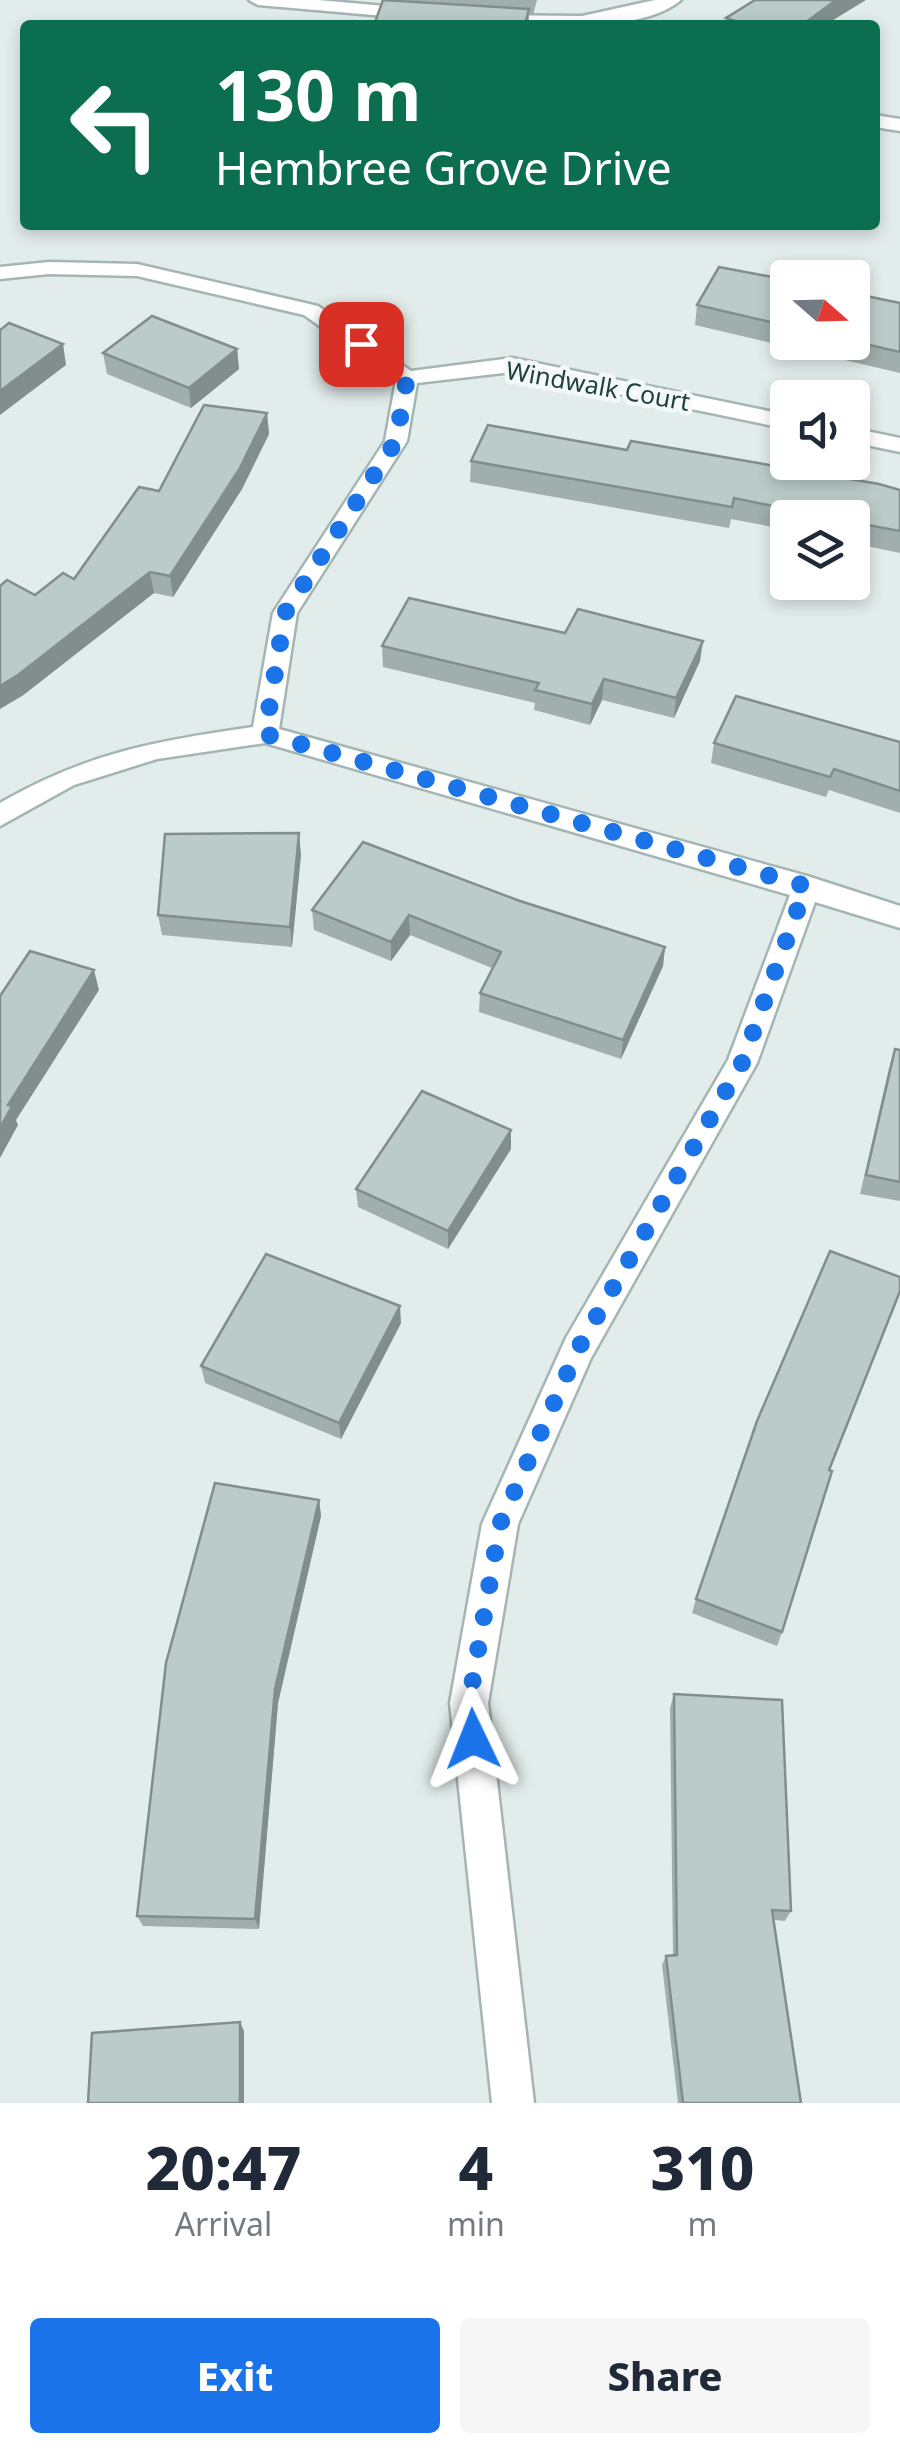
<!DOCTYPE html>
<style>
:root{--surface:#fff;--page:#f6f6f7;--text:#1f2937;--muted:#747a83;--accent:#1a73e8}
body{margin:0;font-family:"Noto Sans",sans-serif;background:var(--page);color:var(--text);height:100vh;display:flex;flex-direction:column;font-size:38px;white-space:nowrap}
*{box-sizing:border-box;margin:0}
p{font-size:32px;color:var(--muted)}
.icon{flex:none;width:55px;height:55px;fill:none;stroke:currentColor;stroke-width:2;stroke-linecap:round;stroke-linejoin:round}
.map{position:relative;height:2103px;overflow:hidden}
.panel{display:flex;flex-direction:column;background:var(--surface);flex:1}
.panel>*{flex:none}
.top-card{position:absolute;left:20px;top:20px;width:860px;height:210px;border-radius:10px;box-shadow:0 5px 15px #0003;background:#0b6e4f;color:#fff;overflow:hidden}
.needle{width:65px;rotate:110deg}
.fabs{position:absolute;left:770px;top:260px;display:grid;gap:20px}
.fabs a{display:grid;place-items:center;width:100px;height:100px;border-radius:10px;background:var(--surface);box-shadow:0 5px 15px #0003;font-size:50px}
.pin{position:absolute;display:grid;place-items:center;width:85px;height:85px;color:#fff;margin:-42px;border-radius:20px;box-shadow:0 5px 15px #0006}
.me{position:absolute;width:110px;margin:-55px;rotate:358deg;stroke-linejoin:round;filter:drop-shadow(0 0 8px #0008)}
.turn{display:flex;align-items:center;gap:35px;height:210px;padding:0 30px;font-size:45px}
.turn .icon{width:130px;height:130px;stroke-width:2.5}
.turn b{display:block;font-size:70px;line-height:85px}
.eta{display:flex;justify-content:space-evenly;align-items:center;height:170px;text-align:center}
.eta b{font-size:60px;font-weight:800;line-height:70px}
.primary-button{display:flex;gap:20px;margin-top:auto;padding:20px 30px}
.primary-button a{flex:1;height:115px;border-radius:10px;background:var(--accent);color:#fff;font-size:40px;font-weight:800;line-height:115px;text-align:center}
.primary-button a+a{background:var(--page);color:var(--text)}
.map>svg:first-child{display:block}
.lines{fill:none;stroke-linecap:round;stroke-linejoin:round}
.street-casing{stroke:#a4b6b4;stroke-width:5}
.street{fill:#fff;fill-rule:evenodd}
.wall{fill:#a0afac}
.shaded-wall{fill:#828e8c}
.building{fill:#bacbc8;stroke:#828e8c;stroke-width:2.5}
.route{stroke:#1a73e8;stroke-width:18;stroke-dasharray:0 32.4}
.labels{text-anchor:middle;stroke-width:9;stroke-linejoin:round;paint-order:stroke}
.far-street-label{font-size:25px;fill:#214040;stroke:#f3f9f8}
</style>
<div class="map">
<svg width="900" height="2103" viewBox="0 0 900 2103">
<rect width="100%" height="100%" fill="#e2edeb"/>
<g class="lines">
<g class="street-casing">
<g id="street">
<polygon points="249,0 318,0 419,9 428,14 419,19 258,5"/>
<path d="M 655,0 L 681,0 C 639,35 540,25 488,25 L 480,20 L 489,15 L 582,16 Z"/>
<polygon points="875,115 900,119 900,131 875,127"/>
<path d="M 49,262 L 137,264 L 318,306 L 411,371 L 512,358 L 788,415 L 788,429 L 512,372 L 417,383 L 407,441 L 297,613 L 279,729 L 807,876 L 900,906 L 900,928 L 815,902 L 757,1063 L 591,1358 L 518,1524 L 488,1703 L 534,2103 L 492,2103 L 450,1703 L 482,1524 L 566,1338 L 728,1060 L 790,895 L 265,743 L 157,759 L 74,785 L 0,826 L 0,803 C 87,753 155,741 253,727 L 273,613 L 385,441 L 396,380 L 304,315 L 137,276 L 49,274 L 0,279 L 0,267 Z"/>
<polygon points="852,428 900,438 900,452 852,442"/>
</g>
</g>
<use href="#street" class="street"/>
</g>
<g class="wall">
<polygon points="383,0 537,0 533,15 529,15 529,25 374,25"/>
<polygon points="726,18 833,19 825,25 725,25"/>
<polygon points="788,280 788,342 852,342 852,293 900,303 900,373 695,325 697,305"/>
<polygon points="237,349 239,369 191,408 107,374 103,353"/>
<polygon points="267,413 269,434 242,489 173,597 154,593 22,696 35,595 74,579 159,491"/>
<polygon points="627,450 900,490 900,553 852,543 852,518 788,518 788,530 731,519 729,528 470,482 471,461"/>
<polygon points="565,633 700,661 674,718 602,700 590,725 534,710 535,703 383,667 382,646"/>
<polygon points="900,742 900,813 829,790 826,797 711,763 714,743"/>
<polygon points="301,854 292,947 162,935 158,915"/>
<polygon points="520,901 665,947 663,966 621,1059 479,1012 480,993 492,968 410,935 391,961 314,930 312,910"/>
<polygon points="895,1049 900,1050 900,1201 860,1194 889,1068"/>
<polygon points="511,1130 511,1149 448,1249 358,1207 356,1189"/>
<polygon points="401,1323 341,1439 205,1383 201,1366"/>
<polygon points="829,1470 782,1632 777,1646 692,1613 696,1599"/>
<polygon points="319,1500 321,1516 278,1703 259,1929 143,1926 137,1916"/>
<polygon points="674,1694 791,1911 785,1921 774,1920 801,2103 678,2103 662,1965 666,1956 673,1955 670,1708"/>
</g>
<g class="shaded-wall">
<polygon points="836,0 866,0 825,25 802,25"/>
<polygon points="63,344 66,365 0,415 0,391"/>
<polygon points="237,349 239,369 191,408 189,388"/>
<polygon points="267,413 269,434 242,489 173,597 170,576"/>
<polygon points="150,572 154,593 22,696 0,709 0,686"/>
<polygon points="703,641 700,661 674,718 676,698"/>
<polygon points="604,679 602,700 590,725 592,704"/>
<polygon points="299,833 301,854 292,947 290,927"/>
<polygon points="409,915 410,935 391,961 391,942"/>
<polygon points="665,947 663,966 621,1059 623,1040"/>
<polygon points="94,970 99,990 16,1120 18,1125 0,1158 0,1128 8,1105"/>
<polygon points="511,1130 511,1149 448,1249 448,1231"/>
<polygon points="400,1306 401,1323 341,1439 339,1423"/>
<polygon points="319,1500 321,1516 278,1703 259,1929 255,1919 275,1689"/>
<polygon points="240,2022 244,2031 244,2103 240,2103"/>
</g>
<g class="building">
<polygon points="383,0 529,9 525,25 374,25"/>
<polygon points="755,0 836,0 802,25 747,25 726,18"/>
<polygon points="719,267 788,280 788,326 697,305"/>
<polygon points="852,293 900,303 900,352 852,341"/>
<polygon points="152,316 237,349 189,388 103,353"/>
<polygon points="9,323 63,344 0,391 0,330"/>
<polygon points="204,405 267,413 240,468 170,576 150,572 18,675 0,686 0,586 7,580 35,595 63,573 74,579 139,487 159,491"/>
<polygon points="488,425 627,450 631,441 879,484 900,490 900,531 852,522 852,518 831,518 734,498 732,507 471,461"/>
<polygon points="409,598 565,633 578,609 703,641 676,698 604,679 592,704 535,690 539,683 382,646"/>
<polygon points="736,696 900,742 900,791 834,769 830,777 714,743"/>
<polygon points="299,833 290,927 158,915 165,834"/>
<polygon points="363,842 520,901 665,947 623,1040 480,993 501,952 409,915 391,942 312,910"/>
<polygon points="30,951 94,970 8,1105 12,1106 0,1128 0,996"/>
<polygon points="895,1049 900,1050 900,1182 866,1175"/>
<polygon points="422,1091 511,1130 448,1231 356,1189"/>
<polygon points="830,1251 900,1277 900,1291 829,1470 832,1471 782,1632 696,1599 757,1421"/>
<polygon points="266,1254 400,1306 339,1423 201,1366"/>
<polygon points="215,1483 319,1500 275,1689 255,1919 137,1916 166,1663"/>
<polygon points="674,1694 782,1700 791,1911 772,1910 801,2103 683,2103 666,1956 677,1955"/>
<polygon points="240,2022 240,2103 88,2103 92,2033"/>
</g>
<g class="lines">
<polyline class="route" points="361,344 407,378 396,441 285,613 265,734 806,886 742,1063 578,1349 500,1524 469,1702 473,1739"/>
</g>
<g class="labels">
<g class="far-street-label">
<text transform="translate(598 386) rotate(10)" y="9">Windwalk Court</text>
</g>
</g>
</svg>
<div class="fabs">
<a><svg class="needle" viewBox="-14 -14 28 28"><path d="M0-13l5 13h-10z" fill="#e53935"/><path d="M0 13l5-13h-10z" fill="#747a83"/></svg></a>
<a><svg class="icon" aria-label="sound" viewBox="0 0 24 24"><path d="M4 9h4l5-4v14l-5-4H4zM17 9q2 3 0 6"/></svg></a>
<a><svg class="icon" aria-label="layers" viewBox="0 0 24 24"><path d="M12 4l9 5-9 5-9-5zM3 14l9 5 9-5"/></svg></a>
</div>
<div class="pin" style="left:361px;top:344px;background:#d93025"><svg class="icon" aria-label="arrive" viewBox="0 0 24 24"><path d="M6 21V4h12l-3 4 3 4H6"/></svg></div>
<svg class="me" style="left:473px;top:1739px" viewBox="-20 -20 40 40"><path d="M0-17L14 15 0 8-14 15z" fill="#1a73e8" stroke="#fff" stroke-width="4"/></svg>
<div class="top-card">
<div class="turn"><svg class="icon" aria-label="left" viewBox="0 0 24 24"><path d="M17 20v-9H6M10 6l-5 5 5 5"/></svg><div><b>130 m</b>Hembree Grove Drive</div></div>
</div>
</div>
<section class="panel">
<div class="eta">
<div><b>20:47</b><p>Arrival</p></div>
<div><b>4</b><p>min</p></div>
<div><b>310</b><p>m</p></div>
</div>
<div class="primary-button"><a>Exit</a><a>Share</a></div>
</section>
